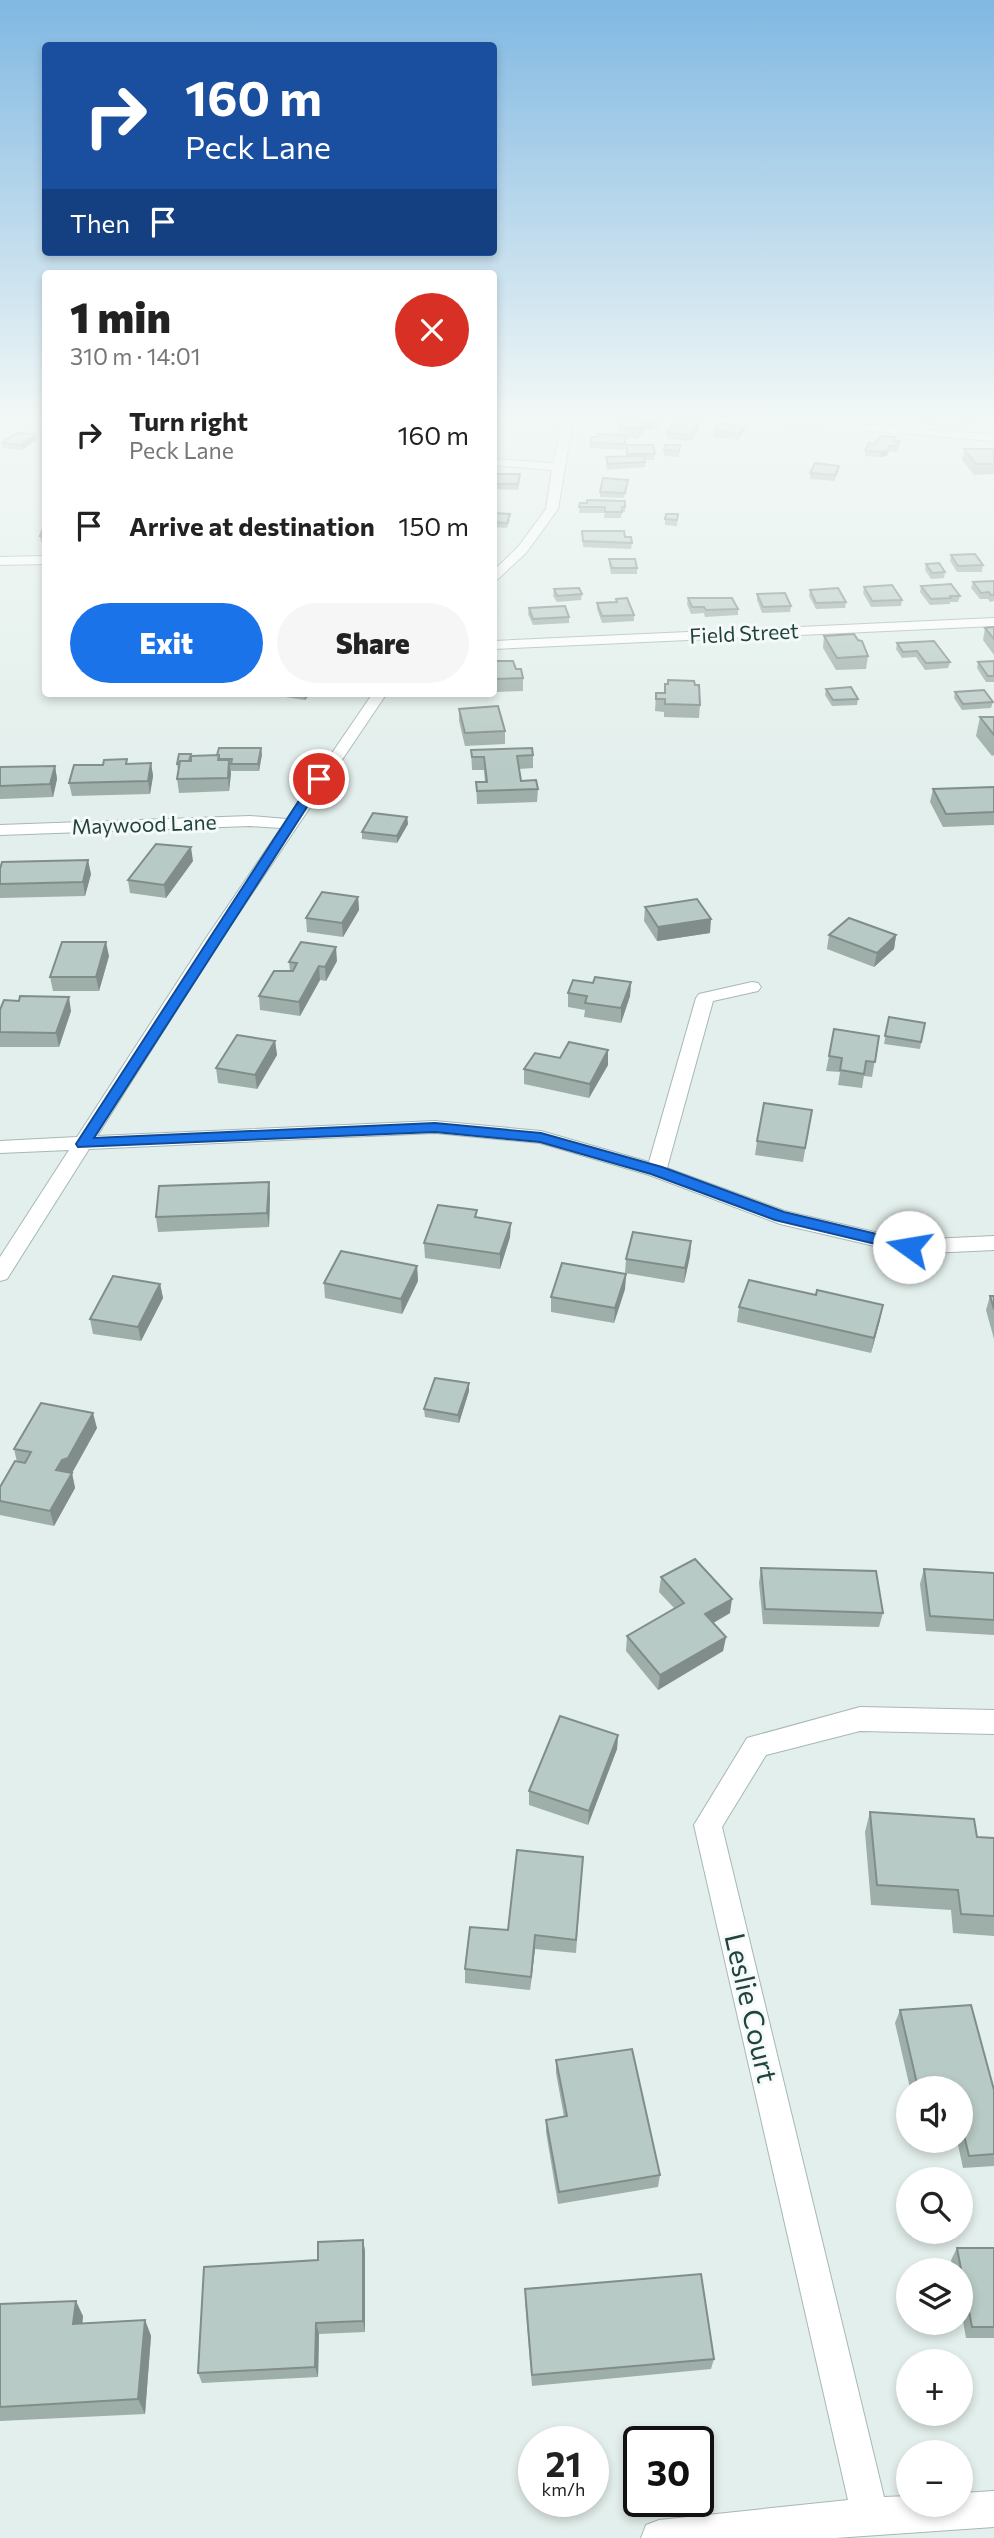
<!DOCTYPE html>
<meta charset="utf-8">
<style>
:root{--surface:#fff;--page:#f6f6f6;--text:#222;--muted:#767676;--accent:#1a73e8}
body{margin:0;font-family:Commissioner,sans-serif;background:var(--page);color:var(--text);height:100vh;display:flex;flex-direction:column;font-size:26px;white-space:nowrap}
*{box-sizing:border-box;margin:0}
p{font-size:23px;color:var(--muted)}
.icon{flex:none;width:38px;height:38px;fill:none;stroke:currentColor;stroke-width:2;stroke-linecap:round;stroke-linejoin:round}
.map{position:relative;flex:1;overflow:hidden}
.panel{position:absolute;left:42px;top:270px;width:455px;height:427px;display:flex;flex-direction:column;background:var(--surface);border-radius:7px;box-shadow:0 4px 10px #0003}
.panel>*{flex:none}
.top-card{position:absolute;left:42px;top:42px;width:455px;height:214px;border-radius:7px;box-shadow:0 4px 10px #0003;background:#1a4fa0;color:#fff;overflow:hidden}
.controls{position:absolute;left:896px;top:2076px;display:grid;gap:14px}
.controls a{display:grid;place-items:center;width:77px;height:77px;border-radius:50%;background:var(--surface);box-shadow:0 4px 10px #0003;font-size:35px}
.speed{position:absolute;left:518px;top:2426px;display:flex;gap:14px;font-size:35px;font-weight:700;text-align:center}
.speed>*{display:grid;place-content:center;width:91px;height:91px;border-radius:50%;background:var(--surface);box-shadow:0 4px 10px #0003;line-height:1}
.speed small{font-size:18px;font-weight:400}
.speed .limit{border:4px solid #111;border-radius:10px;background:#fff;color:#111}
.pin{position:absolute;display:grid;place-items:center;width:60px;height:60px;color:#fff;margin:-30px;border:4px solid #fff;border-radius:50%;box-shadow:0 2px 7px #0007}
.me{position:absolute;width:77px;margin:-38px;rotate:283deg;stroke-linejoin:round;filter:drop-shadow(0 0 5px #0008)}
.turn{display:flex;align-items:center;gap:24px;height:147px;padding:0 28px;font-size:32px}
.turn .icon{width:91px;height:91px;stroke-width:2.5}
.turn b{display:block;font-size:49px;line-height:60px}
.then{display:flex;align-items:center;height:66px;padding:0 28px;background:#0003;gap:14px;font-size:26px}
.round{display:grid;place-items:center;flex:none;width:74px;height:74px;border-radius:37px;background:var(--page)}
.overview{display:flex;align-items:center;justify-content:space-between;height:119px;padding:0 28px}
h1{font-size:42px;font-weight:800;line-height:52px}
.action{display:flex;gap:14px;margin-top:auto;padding:14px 28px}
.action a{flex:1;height:80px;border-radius:42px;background:var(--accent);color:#fff;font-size:28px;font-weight:800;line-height:80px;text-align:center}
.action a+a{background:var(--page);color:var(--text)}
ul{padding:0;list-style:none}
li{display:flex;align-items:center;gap:21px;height:91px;padding:0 28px}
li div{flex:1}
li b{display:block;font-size:26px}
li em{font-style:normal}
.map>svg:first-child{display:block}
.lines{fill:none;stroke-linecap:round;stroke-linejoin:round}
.street-casing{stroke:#a5b8b5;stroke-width:2}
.street{fill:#fff;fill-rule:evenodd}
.wall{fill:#9eaea9}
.shaded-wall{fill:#818d8a}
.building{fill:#b8cac5;stroke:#818d8a;stroke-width:2}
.route{fill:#1a73e8;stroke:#114b97;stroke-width:2}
.labels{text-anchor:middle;stroke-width:6;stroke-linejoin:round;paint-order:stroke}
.far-street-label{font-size:21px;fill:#20433f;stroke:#f5faf9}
.near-street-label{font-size:28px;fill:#20433f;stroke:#f5faf9}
</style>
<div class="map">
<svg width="994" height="2538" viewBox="0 0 994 2538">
<rect width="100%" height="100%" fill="#e3efec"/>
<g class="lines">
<g class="street-casing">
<g id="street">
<polygon points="1,419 46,420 46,426 6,422"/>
<polygon points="563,419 573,419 558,509 526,553 498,579 494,580 494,570 518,547 546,509 552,470 494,465 494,459 553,463"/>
<polygon points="757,419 797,419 994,435 994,441 762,422"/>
<polygon points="46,556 46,564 0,565 0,557"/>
<polygon points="994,618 994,626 494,649 494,641"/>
<polygon points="373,693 387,693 220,941 97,1136 435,1121 541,1131 649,1162 696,998 699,994 752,982 758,983 761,987 758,991 713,1001 667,1168 785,1211 909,1240 994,1236 994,1250 909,1254 780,1224 649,1175 540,1143 435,1133 89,1149 7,1279 0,1281 0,1257 69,1150 0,1153 0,1141 77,1137 204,941 281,828 250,826 0,835 0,825 250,816 287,819"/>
<polygon points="860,1707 994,1710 994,1734 860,1731 766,1755 722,1827 884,2497 908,2496 908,2504 961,2504 961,2493 994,2491 994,2527 835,2538 641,2538 646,2525 659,2520 848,2500 694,1825 747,1738"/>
</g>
</g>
<use href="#street" class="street"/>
</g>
<g class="wall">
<polygon points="626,419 661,419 660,426 646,430 637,439 626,438 624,450 590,448 590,443 598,437 618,435 618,426"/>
<polygon points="912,419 939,419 939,422 913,422"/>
<polygon points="956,419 985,419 973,422 958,422"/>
<polygon points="745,426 744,431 738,440 713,437 714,431"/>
<polygon points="700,427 691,441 667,439 667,433"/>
<polygon points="35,434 36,440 22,450 3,448 2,443"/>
<polygon points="895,437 895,441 899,447 896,452 889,451 887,456 880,457 865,456 865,450 874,444"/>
<polygon points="626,445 655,454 654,460 645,460 645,467 607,470 606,462 606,457 626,457"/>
<polygon points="680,445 679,457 664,456 664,450"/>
<polygon points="964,449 994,449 994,474 974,475 962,460"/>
<polygon points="839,466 839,471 834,481 810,479 810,473"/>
<polygon points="494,474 520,480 518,490 494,489"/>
<polygon points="627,485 624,498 600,497 600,492"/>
<polygon points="625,501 625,512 622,512 621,518 604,518 605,513 579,513 580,503"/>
<polygon points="494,513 510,520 507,528 494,527"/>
<polygon points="678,514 677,526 665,525 665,519"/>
<polygon points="46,526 46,542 41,542 40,536"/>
<polygon points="582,531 632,543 631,549 583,547"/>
<polygon points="951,555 983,565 982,572 957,572 950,561"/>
<polygon points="609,559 637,568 637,574 611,574 609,565"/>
<polygon points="926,564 945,572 944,578 931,579 925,570"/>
<polygon points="994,581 994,601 990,602 988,599 980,599 971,588 973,582"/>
<polygon points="921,586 960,596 958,602 950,602 950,604 930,605 920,592"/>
<polygon points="864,587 902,600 901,606 871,607 863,593"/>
<polygon points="554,589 582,594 581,600 557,602 553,596"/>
<polygon points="810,590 846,602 845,608 816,609 809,596"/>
<polygon points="757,594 791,606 790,612 762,613 757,600"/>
<polygon points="688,598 738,609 738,615 705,617 704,613 691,614 687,604"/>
<polygon points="616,599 634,615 634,621 602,623 597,609 597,603 616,602"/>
<polygon points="529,608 569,617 569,623 533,625 528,614"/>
<polygon points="994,627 994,655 983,640 985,628"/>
<polygon points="824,636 868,656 866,669 836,670 823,648"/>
<polygon points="897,643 950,662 948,668 925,670 916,657 902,658 896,649"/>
<polygon points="494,661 523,678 523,691 494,692"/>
<polygon points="994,661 994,682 986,682 977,668 978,662"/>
<polygon points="665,684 700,705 699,718 664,717 664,712 655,711 656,693 664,693"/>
<polygon points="826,689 858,699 857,705 832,706 825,695"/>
<polygon points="955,692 993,702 991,708 962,710 954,698"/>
<polygon points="272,693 311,693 305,700 272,695"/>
<polygon points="459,709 505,731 505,744 465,746 459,721"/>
<polygon points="980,717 994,717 994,755 992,756 976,736"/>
<polygon points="471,750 533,755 533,768 519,769 521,781 538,789 537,802 477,804 476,782 485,782 484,770 472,770"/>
<polygon points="262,754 259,771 231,771 230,766 231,773 229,791 179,793 177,779 178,770 177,764 191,756"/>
<polygon points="151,763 153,776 150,794 72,796 69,783 128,764"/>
<polygon points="55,766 57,779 53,797 0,799 0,767"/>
<polygon points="994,787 994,825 943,827 930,802 933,789"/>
<polygon points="407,817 408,824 397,843 362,839 362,832"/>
<polygon points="193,861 166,898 130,893 128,880"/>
<polygon points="0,869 91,874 85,896 0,898"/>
<polygon points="358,897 359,910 343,937 307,932 306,918"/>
<polygon points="645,907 710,933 657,941 644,921"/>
<polygon points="829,935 896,935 894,949 874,967 827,949"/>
<polygon points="109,956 99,991 53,991 50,977"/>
<polygon points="337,961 326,981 320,980 300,1016 260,1010 259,996 290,971 289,962"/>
<polygon points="631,982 630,996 621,1023 584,1017 585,1010 568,1007 568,993 593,983"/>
<polygon points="0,1010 71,1011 59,1047 0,1047"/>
<polygon points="889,1017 925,1023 920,1049 884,1044"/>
<polygon points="879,1036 872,1077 864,1076 862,1088 838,1085 840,1072 826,1071 829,1056"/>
<polygon points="275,1041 277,1055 257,1089 218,1083 216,1068"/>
<polygon points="608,1050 608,1065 589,1098 524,1084 524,1069 560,1058"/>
<polygon points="812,1110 803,1162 755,1155 757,1141"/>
<polygon points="269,1182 270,1196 269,1227 158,1232 156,1217"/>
<polygon points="477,1218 510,1237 500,1269 425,1258 424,1243"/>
<polygon points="691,1241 690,1256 684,1283 625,1273 626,1259"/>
<polygon points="417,1266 418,1281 402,1314 325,1298 324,1283"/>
<polygon points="626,1274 625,1289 614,1323 551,1312 551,1297"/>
<polygon points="160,1284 163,1298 141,1341 93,1334 90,1319"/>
<polygon points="990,1296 994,1296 994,1339 986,1310"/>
<polygon points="739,1307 880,1320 871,1353 737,1322"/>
<polygon points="469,1391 459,1423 425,1417 424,1409"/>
<polygon points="97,1428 72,1473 75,1488 54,1526 0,1515 0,1487 17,1462 14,1449"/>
<polygon points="761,1568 883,1613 879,1627 763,1624 759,1583"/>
<polygon points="924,1569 994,1573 994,1635 926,1631 920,1584"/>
<polygon points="661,1577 730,1613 713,1623 726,1637 723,1651 658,1690 626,1651 627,1636 675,1609 659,1592"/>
<polygon points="618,1735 617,1749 588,1825 529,1805 529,1791"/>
<polygon points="870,1812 977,1837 994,1838 994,1936 953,1933 951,1910 871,1905 865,1832"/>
<polygon points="583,1857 576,1953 535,1949 530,1990 465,1983 465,1969 508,1930"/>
<polygon points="900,2010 994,2090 994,2166 963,2168 957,2140 961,2140 961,2088 910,2088 895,2023"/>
<polygon points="556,2060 660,2175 658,2187 558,2204 546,2132 546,2120 564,2117 556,2073"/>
<polygon points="363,2240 365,2251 365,2332 319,2334 318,2377 202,2383 198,2373 318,2260"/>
<polygon points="957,2248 994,2248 994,2338 966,2338 961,2310 961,2270 953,2270 951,2260"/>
<polygon points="525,2289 714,2359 711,2369 532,2386 525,2300"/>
<polygon points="0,2304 83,2316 82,2323 145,2320 151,2336 145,2414 0,2421"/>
</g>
<g class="shaded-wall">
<polygon points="650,419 661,419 660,426 646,430 637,439 638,429 647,420"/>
<polygon points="974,419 985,419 973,422"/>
<polygon points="700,421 700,427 691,441 691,435"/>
<polygon points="745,426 744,431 738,440 739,434"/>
<polygon points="35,434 36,440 22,450 21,445"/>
<polygon points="890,446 887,456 880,457 881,452"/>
<polygon points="305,693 311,693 305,700 304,694"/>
<polygon points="261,748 262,754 259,771 258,764"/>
<polygon points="229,760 231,773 229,791 228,778"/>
<polygon points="151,763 153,776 150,794 148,781"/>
<polygon points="55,766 57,779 53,797 50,784"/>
<polygon points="407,817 408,824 397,843 397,836"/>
<polygon points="191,847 193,861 166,898 164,885"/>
<polygon points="88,860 91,874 85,896 83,882"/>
<polygon points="358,897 359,910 343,937 342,923"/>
<polygon points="711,919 710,933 657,941 658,927"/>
<polygon points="896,935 894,949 874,967 877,953"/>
<polygon points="106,942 109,956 99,991 96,977"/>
<polygon points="336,947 337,961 326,981 325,967"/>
<polygon points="319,966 320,980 300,1016 299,1002"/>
<polygon points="631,982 630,996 621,1023 621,1008"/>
<polygon points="69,997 71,1011 59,1047 56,1033"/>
<polygon points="275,1041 277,1055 257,1089 255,1075"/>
<polygon points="608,1050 608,1065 589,1098 590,1084"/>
<polygon points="269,1182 270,1196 269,1227 267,1213"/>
<polygon points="511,1223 510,1237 500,1269 500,1254"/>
<polygon points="691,1241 690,1256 684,1283 685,1268"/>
<polygon points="417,1266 418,1281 402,1314 401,1299"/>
<polygon points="626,1274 625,1289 614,1323 615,1308"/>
<polygon points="160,1284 163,1298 141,1341 138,1327"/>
<polygon points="883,1305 880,1320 871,1353 874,1338"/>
<polygon points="469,1383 469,1391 459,1423 458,1415"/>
<polygon points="93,1413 97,1428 72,1473 75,1488 54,1526 50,1511 56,1470 62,1460"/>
<polygon points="732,1599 730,1613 703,1629 705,1614"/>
<polygon points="726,1637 723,1651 658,1690 660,1675"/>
<polygon points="618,1735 617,1749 588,1825 589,1811"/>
<polygon points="535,1935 535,1949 530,1990 531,1977"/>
<polygon points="363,2240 365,2251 365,2332 363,2321"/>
<polygon points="76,2301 83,2316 81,2339 73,2324"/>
<polygon points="145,2320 151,2336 145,2414 138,2399"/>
<polygon points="316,2323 319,2334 318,2377 315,2367"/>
</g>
<g class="building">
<polygon points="626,419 650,419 647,420 638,429 618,426"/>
<polygon points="676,419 700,421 691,435 667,433"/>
<polygon points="720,423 745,426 739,434 714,431"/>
<polygon points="17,433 35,434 21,445 2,443"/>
<polygon points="598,434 626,435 625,444 590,443 592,437 598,437"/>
<polygon points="881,436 895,437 894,441 900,441 897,446 890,446 888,451 881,452 865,450 869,443 874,444"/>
<polygon points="626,445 653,445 655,454 627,454"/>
<polygon points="665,445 680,445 679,451 664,450"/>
<polygon points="964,449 994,449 994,464 976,464"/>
<polygon points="644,456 645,462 608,464 606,457"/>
<polygon points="815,463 839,466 835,475 810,473"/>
<polygon points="494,474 520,474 518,484 494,484"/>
<polygon points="603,478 628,480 625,493 600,492"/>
<polygon points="587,500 625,501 625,507 622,507 622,512 605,512 605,507 579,507 580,503 587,503"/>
<polygon points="494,513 510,514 507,523 494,522"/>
<polygon points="666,514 678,514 677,520 665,519"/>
<polygon points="44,526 46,526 46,536 40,536"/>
<polygon points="582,531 624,531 625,537 631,537 632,543 583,541"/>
<polygon points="975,554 983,565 958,566 951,555"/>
<polygon points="609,559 635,559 637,568 612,568"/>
<polygon points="939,563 945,572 932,573 926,564"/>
<polygon points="994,581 994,595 991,595 989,592 981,593 973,582"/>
<polygon points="951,584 960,596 950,596 951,598 931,599 921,586"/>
<polygon points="892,585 902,600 872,601 864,587"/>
<polygon points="579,588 582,594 557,596 554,589"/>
<polygon points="838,588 846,602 816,603 810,590"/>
<polygon points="785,593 791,606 763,607 757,594"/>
<polygon points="627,598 634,615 602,616 597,603 617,602 616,599"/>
<polygon points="688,598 732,598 738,609 706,610 704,607 692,607"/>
<polygon points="565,606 569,617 533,619 529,608"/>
<polygon points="994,627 994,639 985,628"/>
<polygon points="854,634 858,640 862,641 868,656 837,658 824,636"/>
<polygon points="934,641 950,662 926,663 917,651 903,652 897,643"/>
<polygon points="494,661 513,661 516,669 521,669 523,678 494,679"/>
<polygon points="994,661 994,676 988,676 978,662"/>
<polygon points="668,680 694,681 695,685 699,685 700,705 665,704 665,699 656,699 656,693 665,693 665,684 668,684"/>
<polygon points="851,687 858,699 833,700 826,689"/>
<polygon points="984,690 993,702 963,704 955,692"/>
<polygon points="498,706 505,731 465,733 459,709"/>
<polygon points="980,717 994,717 994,735"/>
<polygon points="219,748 261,748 258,764 231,764 232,759 219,759 219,755 217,755"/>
<polygon points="532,748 533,755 517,756 521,781 536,780 538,789 477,791 476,782 487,782 484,757 472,757 471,750"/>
<polygon points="179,754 191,754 189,761 180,761 179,764 177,764"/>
<polygon points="219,755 218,760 229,760 228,778 177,779 180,761 191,761 191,756"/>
<polygon points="127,759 126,764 151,763 148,781 69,783 74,765 103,765 104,760"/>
<polygon points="55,766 50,784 0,786 0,767"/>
<polygon points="994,787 994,812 946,814 933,789"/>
<polygon points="373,813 407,817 397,836 362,832"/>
<polygon points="156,844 191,847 164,885 128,880"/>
<polygon points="88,860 83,882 0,884 0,869 2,862"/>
<polygon points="322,892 358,897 342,923 306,918"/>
<polygon points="697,899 711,919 658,927 645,907"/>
<polygon points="849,918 896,935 877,953 829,935"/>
<polygon points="62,942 106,942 96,977 50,977"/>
<polygon points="301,942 336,947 325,967 319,966 299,1002 259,996 274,971 293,971 297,963 289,962"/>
<polygon points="595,977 631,982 621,1008 585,1003 587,996 568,993 573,980 593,983"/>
<polygon points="20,996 69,997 56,1033 0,1032 0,1010 4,1000 19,1001"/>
<polygon points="889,1017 925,1023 921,1042 885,1036"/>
<polygon points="834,1029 879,1036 875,1062 866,1061 864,1074 840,1070 842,1058 829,1056"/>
<polygon points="237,1035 275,1041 255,1075 216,1068"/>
<polygon points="569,1042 608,1050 590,1084 524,1069 535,1053 560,1058"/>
<polygon points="764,1103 812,1110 805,1148 757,1141"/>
<polygon points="269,1182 267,1213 156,1217 159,1186"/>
<polygon points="438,1205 477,1210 475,1217 511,1223 500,1254 424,1243"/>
<polygon points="633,1232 691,1241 685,1268 626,1259"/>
<polygon points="341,1251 417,1266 401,1299 324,1283"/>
<polygon points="562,1263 626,1274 615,1308 551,1297"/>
<polygon points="113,1276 160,1284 138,1327 90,1319"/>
<polygon points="749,1280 816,1295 817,1290 883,1305 874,1338 739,1307"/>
<polygon points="990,1296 994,1296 994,1309"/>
<polygon points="435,1378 469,1383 458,1415 424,1409"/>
<polygon points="41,1403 93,1413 68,1458 62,1460 56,1470 72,1473 50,1511 0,1501 0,1487 15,1461 25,1463 31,1452 14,1449"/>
<polygon points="695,1559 732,1599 705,1614 726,1637 660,1675 627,1636 684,1603 661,1577"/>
<polygon points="761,1568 876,1571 883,1613 765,1609"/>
<polygon points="924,1569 994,1573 994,1620 930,1616"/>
<polygon points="560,1716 618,1735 589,1811 529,1791"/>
<polygon points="870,1812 974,1819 977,1837 994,1838 994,1916 961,1914 958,1890 877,1885"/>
<polygon points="517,1850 583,1857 576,1940 535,1935 531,1977 465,1969 470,1927 508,1930"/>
<polygon points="971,2005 994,2090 994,2154 969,2156 961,2123 961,2088 918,2088 900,2010"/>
<polygon points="632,2049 660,2175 559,2192 546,2120 567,2116 556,2060"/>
<polygon points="363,2240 363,2321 316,2323 315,2367 198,2373 204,2267 318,2260 318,2242"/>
<polygon points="957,2248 994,2248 994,2327 972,2327"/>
<polygon points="701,2274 714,2359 532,2375 525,2289"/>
<polygon points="76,2301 73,2324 145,2320 138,2399 0,2407 0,2304"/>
</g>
<linearGradient id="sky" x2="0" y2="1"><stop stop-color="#80b8e2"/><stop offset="0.54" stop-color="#f2f8f6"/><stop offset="1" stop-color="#f2f8f6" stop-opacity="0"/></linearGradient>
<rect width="994" height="774" fill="url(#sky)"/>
<polygon class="route" points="319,776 325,779 94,1138 435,1123 541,1133 662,1167 784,1212 915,1243 917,1247 915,1251 909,1252 775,1220 651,1174 540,1142 435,1132 78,1147 76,1144 313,779"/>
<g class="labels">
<g class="far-street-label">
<text transform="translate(744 634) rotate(-3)" y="7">Field Street</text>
<text transform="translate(144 825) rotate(-2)" y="7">Maywood Lane</text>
</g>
<g class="near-street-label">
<text transform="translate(751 2008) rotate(77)" y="10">Leslie Court</text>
</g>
</g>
</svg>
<div class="controls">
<a><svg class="icon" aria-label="sound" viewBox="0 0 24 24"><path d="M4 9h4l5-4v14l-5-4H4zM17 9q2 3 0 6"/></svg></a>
<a><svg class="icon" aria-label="search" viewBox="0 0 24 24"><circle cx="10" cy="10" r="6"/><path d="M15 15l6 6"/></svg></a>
<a><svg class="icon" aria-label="layers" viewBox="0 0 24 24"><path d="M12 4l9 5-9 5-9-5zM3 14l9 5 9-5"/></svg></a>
<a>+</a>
<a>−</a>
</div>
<div class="speed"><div>21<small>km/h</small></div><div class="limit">30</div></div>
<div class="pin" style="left:319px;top:779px;background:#d93025"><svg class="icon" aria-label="arrive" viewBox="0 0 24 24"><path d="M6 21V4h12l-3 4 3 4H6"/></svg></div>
<svg class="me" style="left:909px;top:1247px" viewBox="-20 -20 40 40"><circle r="19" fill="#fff"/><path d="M0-13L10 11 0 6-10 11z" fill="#1a73e8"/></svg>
<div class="top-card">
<div class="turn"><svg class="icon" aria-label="right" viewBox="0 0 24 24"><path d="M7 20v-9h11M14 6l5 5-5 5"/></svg><div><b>160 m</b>Peck Lane</div></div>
<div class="then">Then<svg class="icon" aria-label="arrive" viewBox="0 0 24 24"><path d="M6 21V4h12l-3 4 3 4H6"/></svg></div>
</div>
<section class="panel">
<div class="overview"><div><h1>1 min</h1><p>310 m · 14:01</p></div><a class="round" style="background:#d93025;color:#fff"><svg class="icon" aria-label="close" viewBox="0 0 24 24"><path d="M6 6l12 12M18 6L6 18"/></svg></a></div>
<ul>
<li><svg class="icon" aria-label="right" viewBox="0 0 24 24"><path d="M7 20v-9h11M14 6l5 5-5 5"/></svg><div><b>Turn right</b><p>Peck Lane</p></div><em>160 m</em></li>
<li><svg class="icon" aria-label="arrive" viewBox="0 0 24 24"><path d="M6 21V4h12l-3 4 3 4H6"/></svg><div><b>Arrive at destination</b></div><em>150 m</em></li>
</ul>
<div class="action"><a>Exit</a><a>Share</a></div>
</section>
</div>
